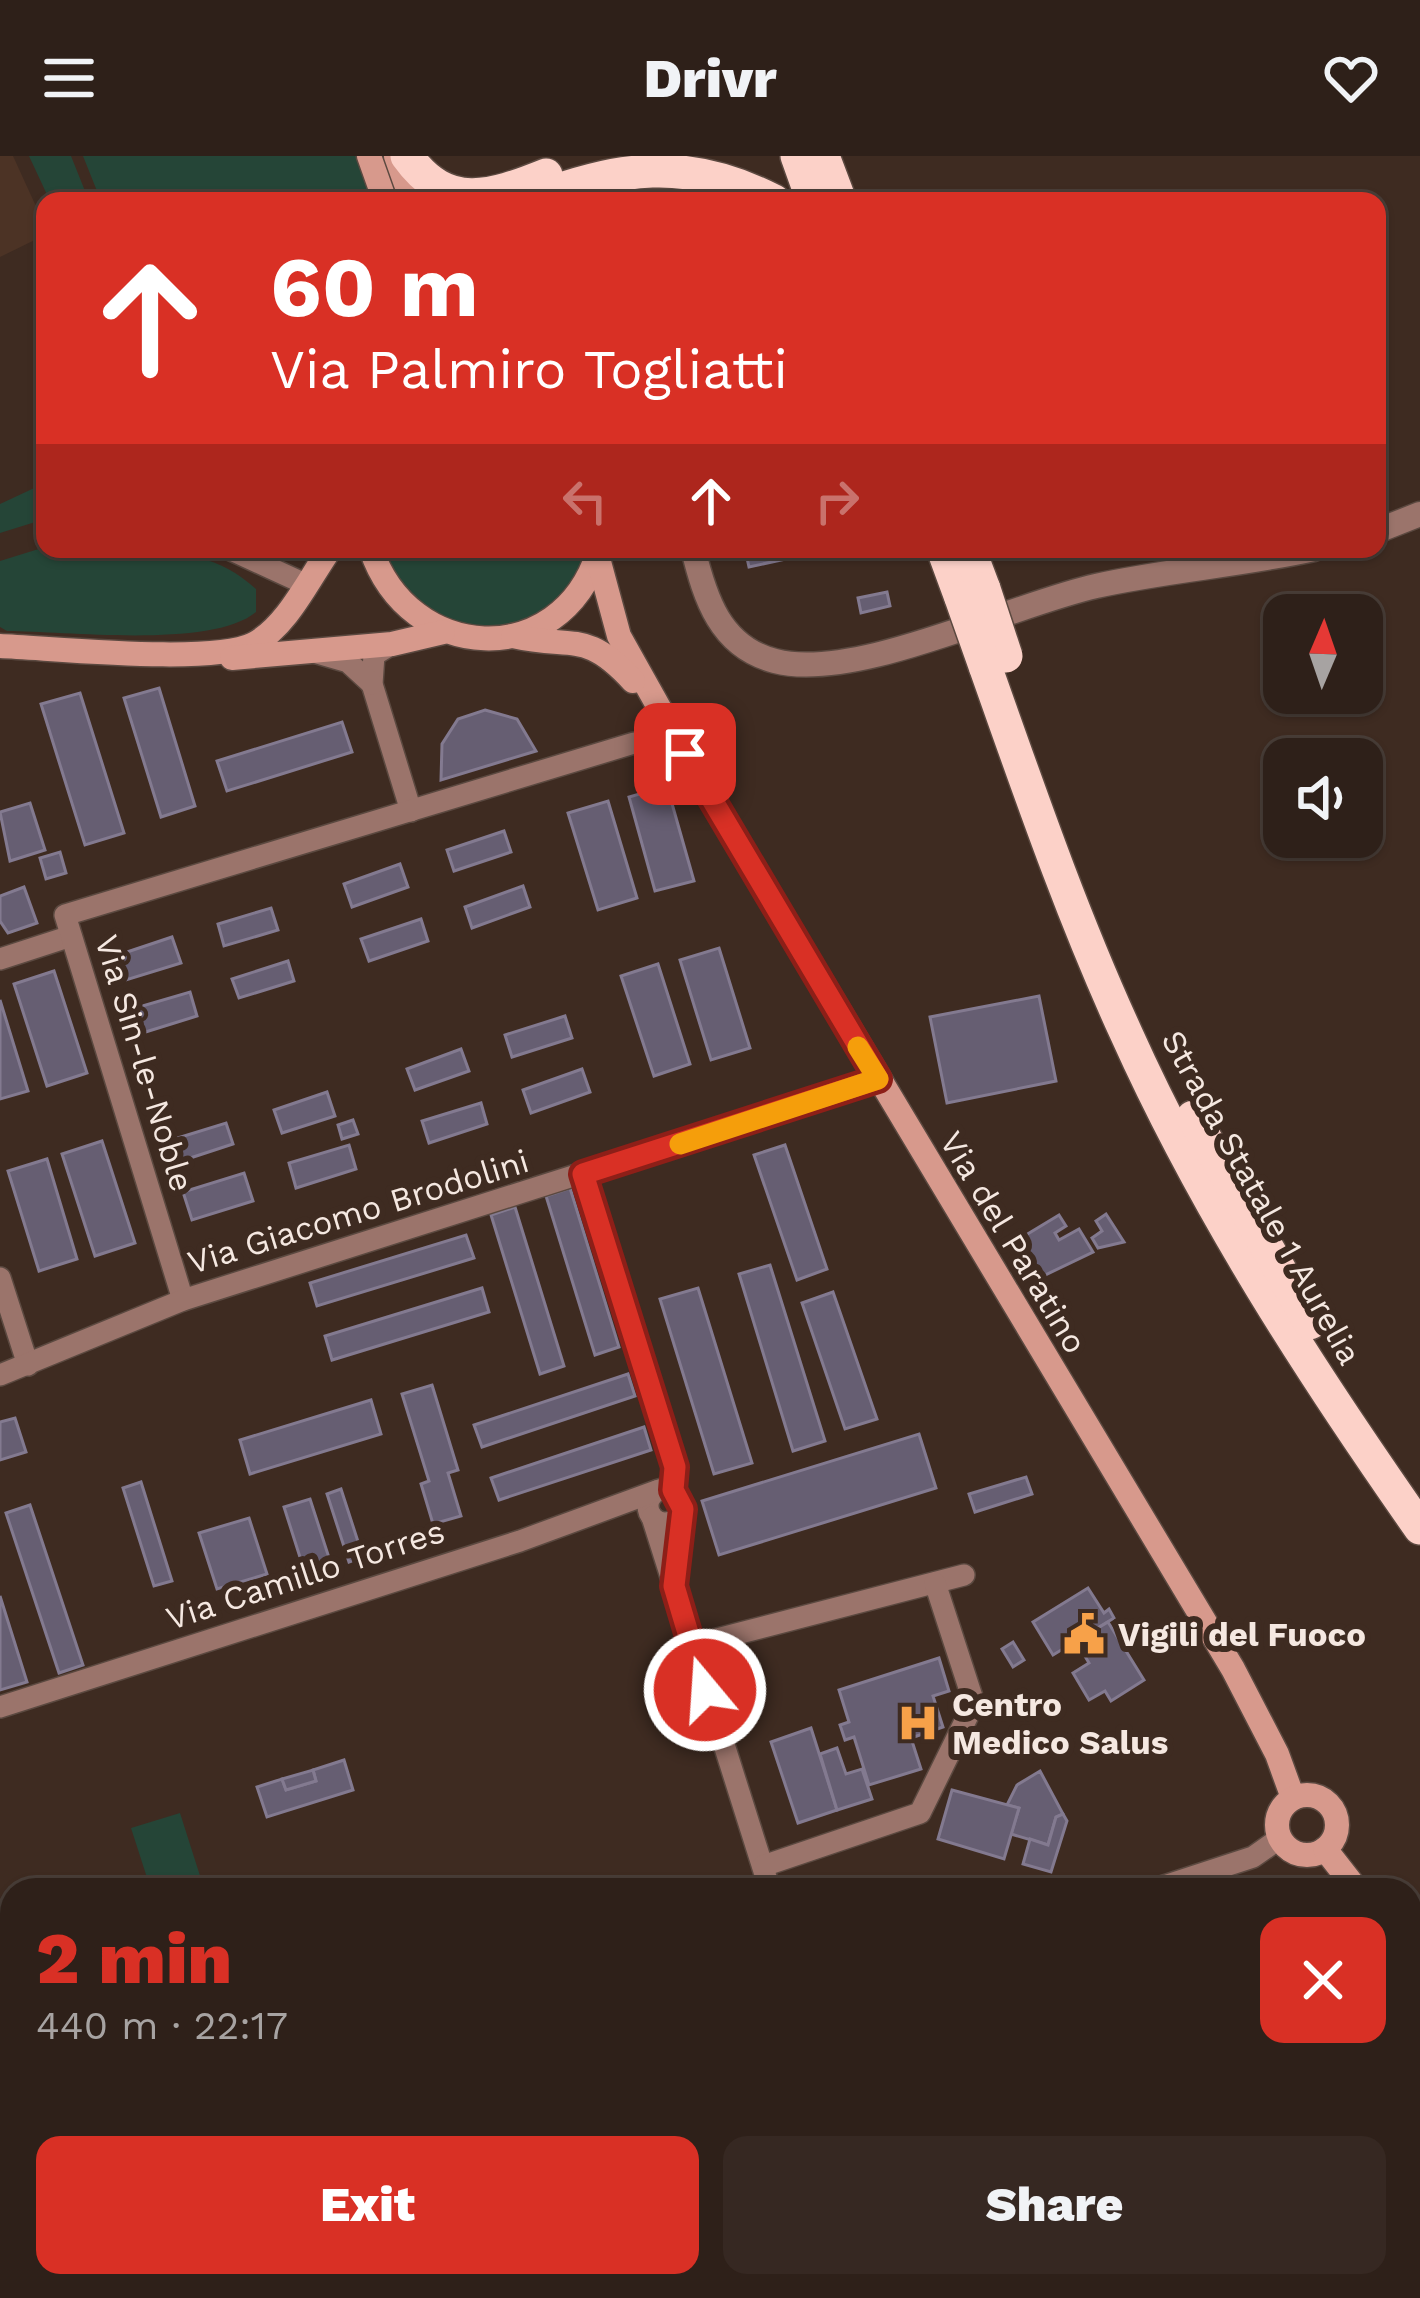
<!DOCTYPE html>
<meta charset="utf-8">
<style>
:root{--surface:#2e2019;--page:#362822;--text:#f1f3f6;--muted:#a7a3a2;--line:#493e38;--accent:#d93025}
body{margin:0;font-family:"Work Sans",sans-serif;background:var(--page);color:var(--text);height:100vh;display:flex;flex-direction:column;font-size:45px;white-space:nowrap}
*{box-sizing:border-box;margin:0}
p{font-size:39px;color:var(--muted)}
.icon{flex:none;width:66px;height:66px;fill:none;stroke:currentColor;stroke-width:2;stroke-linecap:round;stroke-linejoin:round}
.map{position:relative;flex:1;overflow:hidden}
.panel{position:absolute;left:0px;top:1722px;width:1422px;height:420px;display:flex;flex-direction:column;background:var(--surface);border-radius:36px 36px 0 0;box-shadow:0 3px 9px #0004,0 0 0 3px var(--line)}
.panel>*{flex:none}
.hud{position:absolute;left:36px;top:36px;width:1350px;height:366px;border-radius:24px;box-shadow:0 3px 9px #0004,0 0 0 3px var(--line);background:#d93025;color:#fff;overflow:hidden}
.needle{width:78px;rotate:2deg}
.controls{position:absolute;left:1263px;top:438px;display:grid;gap:24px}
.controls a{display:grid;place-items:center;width:120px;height:120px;border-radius:24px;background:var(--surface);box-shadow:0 3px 9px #0004,0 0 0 3px var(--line);font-size:60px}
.pin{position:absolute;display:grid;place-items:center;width:102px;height:102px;color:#fff;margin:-51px;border-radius:24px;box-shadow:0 6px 18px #0006}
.me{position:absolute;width:132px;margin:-66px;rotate:342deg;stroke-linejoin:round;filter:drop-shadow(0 0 9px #0008)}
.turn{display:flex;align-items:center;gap:42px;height:252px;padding:0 36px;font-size:54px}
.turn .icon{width:156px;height:156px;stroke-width:2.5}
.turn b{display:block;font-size:84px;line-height:102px}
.lanes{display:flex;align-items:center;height:114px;padding:0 36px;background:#0003;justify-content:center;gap:60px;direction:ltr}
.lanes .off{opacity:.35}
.round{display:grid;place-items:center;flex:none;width:126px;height:126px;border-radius:24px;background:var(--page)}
.head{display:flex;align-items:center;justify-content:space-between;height:204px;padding:0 36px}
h1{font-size:72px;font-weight:800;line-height:90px;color:var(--accent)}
.action{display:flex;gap:24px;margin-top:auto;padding:24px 36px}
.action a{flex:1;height:138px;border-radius:24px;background:var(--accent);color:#fff;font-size:48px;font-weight:800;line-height:138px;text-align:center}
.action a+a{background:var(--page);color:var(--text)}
header{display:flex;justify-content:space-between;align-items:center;height:156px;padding:0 36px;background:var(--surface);font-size:54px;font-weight:800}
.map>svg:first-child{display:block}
.built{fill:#4c3325}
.green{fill:#254537}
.building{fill:#665e72;stroke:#837a90;stroke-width:3}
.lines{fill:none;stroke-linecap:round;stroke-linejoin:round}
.minor-casing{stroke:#5b4940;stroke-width:24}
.tertiary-casing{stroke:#5b4940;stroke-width:27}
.secondary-casing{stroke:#5b4940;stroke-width:27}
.trunk-casing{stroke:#5b4940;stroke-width:36}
.minor{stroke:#9b746b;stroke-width:21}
.tertiary{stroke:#9b746b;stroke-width:24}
.secondary{stroke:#d7998c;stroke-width:24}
.trunk{stroke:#fcd1c8;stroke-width:33}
.trunk-bridge-casing{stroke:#5b4940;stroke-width:36;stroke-linecap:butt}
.trunk-bridge{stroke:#fcd1c8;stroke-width:33}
.route-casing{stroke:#8d1f18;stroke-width:30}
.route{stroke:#d93025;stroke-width:21}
.slow{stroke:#f59e0b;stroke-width:21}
.labels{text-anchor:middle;stroke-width:12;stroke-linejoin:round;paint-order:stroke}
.street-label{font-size:33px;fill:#f5e8e1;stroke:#3e2b21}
.poi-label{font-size:33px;font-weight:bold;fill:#f5e8e1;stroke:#3e2b21;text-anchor:start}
</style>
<header><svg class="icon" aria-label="menu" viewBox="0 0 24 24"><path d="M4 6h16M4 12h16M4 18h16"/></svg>Drivr<svg class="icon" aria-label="heart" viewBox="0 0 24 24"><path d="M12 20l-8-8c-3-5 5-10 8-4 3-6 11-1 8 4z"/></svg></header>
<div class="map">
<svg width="1420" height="2142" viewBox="0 0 1420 2142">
<rect width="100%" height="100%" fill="#3e2b21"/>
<polygon class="built" points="0,0 13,0 45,70 45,79 0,101"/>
<g class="green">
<polygon points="29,0 71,0 89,45 50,45"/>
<polygon points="83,0 362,0 377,45 101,45"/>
<polygon points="45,327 45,363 0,377 0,348"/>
<path d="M 45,391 C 116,408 191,373 256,433 L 256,456 C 212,493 65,475 7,475 L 0,471 L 0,405 Z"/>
<path d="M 386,393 L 591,393 C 556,494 417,501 386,393 Z"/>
<polygon points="180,1657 202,1726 151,1734 131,1672"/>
</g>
<g class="building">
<polygon points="745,393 788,393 790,402 749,411"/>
<polygon points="887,436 890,450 861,457 858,442"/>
<polygon points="159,532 195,650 161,661 124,542"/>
<polygon points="80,537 124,677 85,689 41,548"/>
<polygon points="485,554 517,563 536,595 441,624 442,588 458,563"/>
<polygon points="342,566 352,596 227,635 217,605"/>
<polygon points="667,630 694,725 655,735 629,641"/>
<polygon points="608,645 637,742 598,754 568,657"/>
<polygon points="30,647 45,694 10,705 0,656"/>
<polygon points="504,675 511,696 454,715 447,694"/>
<polygon points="60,696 66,717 46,723 40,702"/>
<polygon points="400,708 408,731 352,751 344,728"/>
<polygon points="523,730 530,751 472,772 465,751"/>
<polygon points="24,731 37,767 8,777 0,765 0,740"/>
<polygon points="271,752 278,774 224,790 218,768"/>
<polygon points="421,763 428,785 369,805 361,783"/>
<polygon points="172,781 181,807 126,824 118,799"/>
<polygon points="719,792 750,892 711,904 680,804"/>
<polygon points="288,805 294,825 239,842 232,823"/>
<polygon points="658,808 690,908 654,920 621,820"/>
<polygon points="54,815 87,917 47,930 14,828"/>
<polygon points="190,836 197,860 139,878 132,853"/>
<polygon points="1039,840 1056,925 947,947 930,861"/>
<polygon points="0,844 28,935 0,943"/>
<polygon points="565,860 572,882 512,901 505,879"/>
<polygon points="461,893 469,915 415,934 407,913"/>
<polygon points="582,913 590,936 531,957 523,934"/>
<polygon points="327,936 335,960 282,977 274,954"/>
<polygon points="481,947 487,968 429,987 422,965"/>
<polygon points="353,964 358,978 342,983 338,969"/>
<polygon points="226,967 233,988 178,1006 171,984"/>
<polygon points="102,985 135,1087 95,1100 62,998"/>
<polygon points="349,989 356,1013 296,1032 289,1007"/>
<polygon points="785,989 827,1113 797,1124 754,999"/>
<polygon points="47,1003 77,1103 39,1115 8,1015"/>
<polygon points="244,1017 253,1045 192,1064 183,1036"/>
<polygon points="570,1032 619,1191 595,1199 546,1040"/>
<polygon points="515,1051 564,1210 540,1218 491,1059"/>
<polygon points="1106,1058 1124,1086 1098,1092 1092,1082 1102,1075 1096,1065"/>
<polygon points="1059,1059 1066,1070 1055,1077 1059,1084 1079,1073 1093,1096 1039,1122 1016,1085"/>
<polygon points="466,1079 474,1102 317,1150 310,1127"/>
<polygon points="770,1109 825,1285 793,1295 739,1118"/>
<polygon points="482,1132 489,1156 332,1204 325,1180"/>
<polygon points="698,1132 752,1307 714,1318 660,1143"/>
<polygon points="833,1136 877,1263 845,1273 802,1147"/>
<polygon points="628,1218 635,1240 482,1291 474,1269"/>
<polygon points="432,1229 458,1314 448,1317 461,1360 433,1368 421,1328 429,1325 402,1238"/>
<polygon points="371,1244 381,1278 250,1318 240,1284"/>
<polygon points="15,1262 26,1296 0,1304 0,1266"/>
<polygon points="644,1271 651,1294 499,1344 491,1322"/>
<polygon points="919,1278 936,1332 719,1399 702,1345"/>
<polygon points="1026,1321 1032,1338 975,1356 969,1338"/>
<polygon points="141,1326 172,1425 154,1430 123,1332"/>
<polygon points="341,1333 363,1401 349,1406 327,1338"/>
<polygon points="310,1343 332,1411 306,1420 284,1351"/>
<polygon points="30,1349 83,1509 59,1517 6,1357"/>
<polygon points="249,1362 267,1418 217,1433 199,1377"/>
<polygon points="1088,1432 1104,1457 1109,1453 1114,1462 1053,1499 1033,1466"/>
<polygon points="0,1440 27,1526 0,1534"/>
<polygon points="1108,1466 1144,1524 1111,1545 1105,1535 1089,1544 1073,1517 1089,1507 1076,1485"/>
<polygon points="1013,1486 1024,1504 1013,1511 1002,1493"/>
<polygon points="939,1502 949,1535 933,1540 943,1571 911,1582 921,1613 869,1629 854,1581 845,1584 840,1569 849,1566 839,1534"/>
<polygon points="811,1572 837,1654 798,1667 771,1586"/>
<polygon points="837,1592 846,1618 862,1613 872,1643 837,1654 820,1598"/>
<polygon points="344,1604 353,1634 267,1661 257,1631 282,1623 286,1634 316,1625 313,1614"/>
<polygon points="313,1614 316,1625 286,1634 282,1623"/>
<polygon points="1040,1615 1063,1658 1056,1661 1048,1689 1011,1678 1019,1652 1007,1649 1017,1629"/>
<polygon points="952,1634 1019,1652 1004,1703 938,1683"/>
<polygon points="1063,1658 1067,1665 1051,1716 1023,1708 1030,1683 1048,1689 1056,1661"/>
<polygon points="426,2130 453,2130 456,2142 430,2142"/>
<polygon points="699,2130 751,2130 755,2142 661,2142"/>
<polygon points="1036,2130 1042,2130 1046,2142 1001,2142"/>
<polygon points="1067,2130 1135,2130 1099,2142 1071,2142"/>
<polygon points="1067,2130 1070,2139 1060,2142 1046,2142 1043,2133"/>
<polygon points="1372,2130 1397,2130 1401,2140 1358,2142 1356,2137"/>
</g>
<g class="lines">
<g class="minor-casing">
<g id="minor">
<polyline points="229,393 305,428"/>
<polyline points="392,488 374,499 372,528 411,655"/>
<polyline points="317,497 348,506 372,528"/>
<polyline points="0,803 71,780"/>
<polyline points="583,1019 675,1311 673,1334"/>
<polyline points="0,1122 28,1209"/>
<polyline points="183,1144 65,759 634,587"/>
<polyline points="0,1219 183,1144 878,923"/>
<circle cx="665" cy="1350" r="17"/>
<polyline points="652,1361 770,1734"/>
<polyline points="690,1490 964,1419"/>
<polyline points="0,1551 520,1385 656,1335"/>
<polyline points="763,1710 920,1657 974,1547 935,1427"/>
<polyline points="1152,1734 1253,1701 1280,1682"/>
<polyline points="1410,2009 1420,2039"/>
<polyline points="1410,2074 1420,2071"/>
<polyline points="0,2120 12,2116"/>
<polyline points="499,2130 503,2142"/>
<polyline points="902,2130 906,2142"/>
<polyline points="1206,2142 1240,2130"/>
</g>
</g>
<g class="tertiary-casing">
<g id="tertiary">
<polyline points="1377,375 1420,358"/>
<path d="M 693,393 C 705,442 720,491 775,505 C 856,526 1010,449 1096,430 C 1168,414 1242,409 1314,393"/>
</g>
</g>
<g class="secondary-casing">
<g id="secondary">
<polyline points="369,0 385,45"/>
<polyline points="396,0 412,45"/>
<path d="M 371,393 C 409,507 560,516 598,397"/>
<polyline points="598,402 619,480 685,598 1233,1513 1277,1598 1293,1642"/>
<path d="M 513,480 C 574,494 585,473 633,525"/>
<path d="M 0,490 C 53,492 213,509 254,488 C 288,469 308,424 330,393"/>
<polyline points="232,502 392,488 443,476"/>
<circle cx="1307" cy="1669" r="30"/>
<polyline points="1325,1693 1357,1734"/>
<polyline points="1410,1817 1420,1833"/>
</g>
</g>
<g class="trunk-casing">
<g id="trunk">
<path d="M 407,0 C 447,56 491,41 546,19"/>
<polyline points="797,0 813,45"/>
<polyline points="823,0 840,45"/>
<path d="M 527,45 C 619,10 687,0 774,45"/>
<polyline points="943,393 961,442"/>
<polyline points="969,393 984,433"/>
<path d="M 985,510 C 1029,634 1071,757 1126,877 C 1205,1053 1310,1215 1420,1372"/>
<polyline points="1193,961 1310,1167"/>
</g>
</g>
<use href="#minor" class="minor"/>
<use href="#tertiary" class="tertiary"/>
<use href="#secondary" class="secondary"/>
<use href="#trunk" class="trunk"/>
<g class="trunk-bridge-casing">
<g id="trunk-bridge">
<polyline points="984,433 1006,500"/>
<polyline points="961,442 985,510"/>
</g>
</g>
<use href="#trunk-bridge" class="trunk-bridge"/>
</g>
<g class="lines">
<g class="route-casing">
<polyline id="route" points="685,598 878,923 583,1018 675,1311 673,1334 683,1353 674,1430 705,1534"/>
</g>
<use href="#route" class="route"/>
<polyline class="slow" points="680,988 878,923 858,891"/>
</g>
<defs>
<g id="civic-bare" transform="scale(3.24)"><path d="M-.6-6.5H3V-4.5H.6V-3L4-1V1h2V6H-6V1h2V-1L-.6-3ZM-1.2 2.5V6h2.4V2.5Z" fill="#f7a149" stroke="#3e2b21" stroke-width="2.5" paint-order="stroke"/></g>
<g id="hospital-bare" transform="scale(3.24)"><path d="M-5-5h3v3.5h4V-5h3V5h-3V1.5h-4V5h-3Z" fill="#f7a149" stroke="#3e2b21" stroke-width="2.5" paint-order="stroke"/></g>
</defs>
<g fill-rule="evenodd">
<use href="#civic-bare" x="1084" y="1478"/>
<use href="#hospital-bare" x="918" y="1567"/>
</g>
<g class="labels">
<g class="street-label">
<text transform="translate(145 907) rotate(73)" y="12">Via Sin-le-Noble</text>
<text transform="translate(1262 1041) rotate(61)" y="12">Strada Statale 1 Aurelia</text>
<text transform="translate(358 1055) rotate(-17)" y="12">Via Giacomo Brodolini</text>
<text transform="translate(1014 1086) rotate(59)" y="12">Via del Paratino</text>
<text transform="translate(305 1418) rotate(-18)" y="12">Via Camillo Torres</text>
</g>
<g class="poi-label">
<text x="1118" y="1490">Vigili del Fuoco</text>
<text x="952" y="1560">Centro<tspan x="952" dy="38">Medico Salus</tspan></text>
</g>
</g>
</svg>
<div class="controls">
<a><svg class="needle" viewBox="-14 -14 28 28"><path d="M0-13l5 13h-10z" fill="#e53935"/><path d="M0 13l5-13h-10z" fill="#a7a3a2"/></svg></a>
<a><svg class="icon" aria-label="sound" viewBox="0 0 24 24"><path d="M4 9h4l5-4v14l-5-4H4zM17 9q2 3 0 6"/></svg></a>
</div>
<div class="pin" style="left:685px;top:598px;background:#d93025"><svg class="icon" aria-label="arrive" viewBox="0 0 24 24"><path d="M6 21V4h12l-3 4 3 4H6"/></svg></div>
<svg class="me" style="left:705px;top:1534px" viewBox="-20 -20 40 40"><circle r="17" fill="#d93025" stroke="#fff" stroke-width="3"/><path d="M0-11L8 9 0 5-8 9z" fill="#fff"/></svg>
<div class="hud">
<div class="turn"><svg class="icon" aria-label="ahead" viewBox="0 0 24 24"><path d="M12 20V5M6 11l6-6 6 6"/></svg><div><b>60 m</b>Via Palmiro Togliatti</div></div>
<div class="lanes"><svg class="icon off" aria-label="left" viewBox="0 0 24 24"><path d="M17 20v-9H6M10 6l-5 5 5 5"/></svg><svg class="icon" aria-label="ahead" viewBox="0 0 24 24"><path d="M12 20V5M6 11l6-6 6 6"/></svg><svg class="icon off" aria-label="right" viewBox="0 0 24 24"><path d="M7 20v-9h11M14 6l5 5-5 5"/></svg></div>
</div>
<section class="panel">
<div class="head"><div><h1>2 min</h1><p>440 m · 22:17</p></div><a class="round" style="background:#d93025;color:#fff"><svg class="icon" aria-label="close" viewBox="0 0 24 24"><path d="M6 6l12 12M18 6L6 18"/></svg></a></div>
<div class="action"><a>Exit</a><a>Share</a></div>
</section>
</div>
